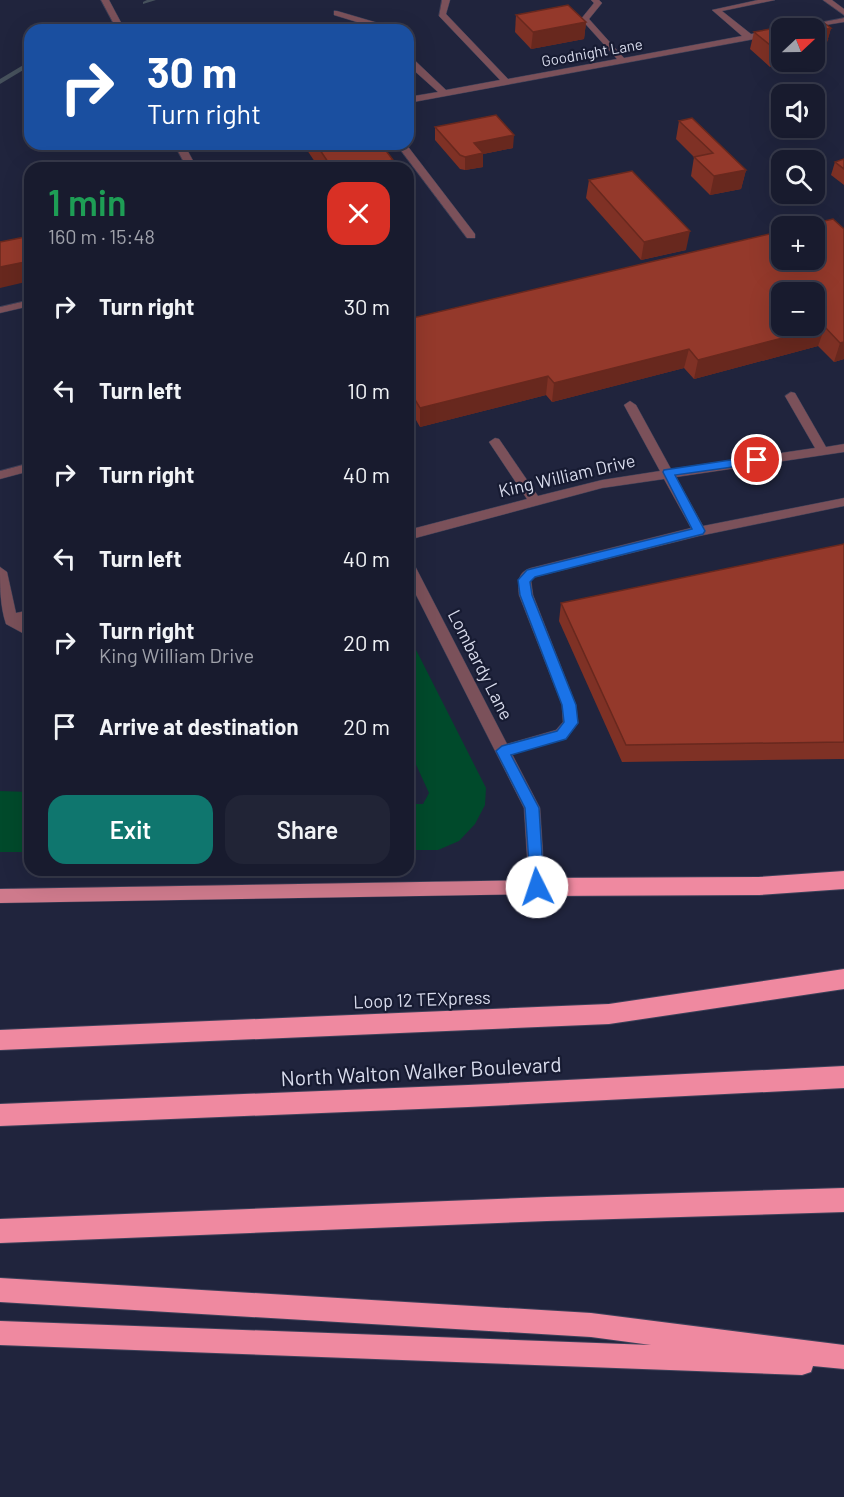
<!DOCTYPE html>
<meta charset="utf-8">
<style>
:root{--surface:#181b2e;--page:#212436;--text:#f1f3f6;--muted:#9fa1aa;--line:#36394a;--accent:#0f766e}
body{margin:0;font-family:Barlow,sans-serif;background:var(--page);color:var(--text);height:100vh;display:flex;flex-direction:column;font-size:22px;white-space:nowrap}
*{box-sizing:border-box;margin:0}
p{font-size:20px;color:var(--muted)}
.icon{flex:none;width:33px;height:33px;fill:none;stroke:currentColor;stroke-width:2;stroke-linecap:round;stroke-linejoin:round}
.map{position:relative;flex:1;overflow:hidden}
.drawer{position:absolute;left:24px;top:162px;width:390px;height:714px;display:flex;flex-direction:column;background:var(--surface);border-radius:18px;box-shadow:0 6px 24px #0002,0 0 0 2px var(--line)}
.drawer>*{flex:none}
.banner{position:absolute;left:24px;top:24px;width:390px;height:126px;border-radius:18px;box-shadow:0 6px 24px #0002,0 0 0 2px var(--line);background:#1a4fa0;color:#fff;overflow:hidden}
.needle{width:39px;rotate:68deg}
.fabs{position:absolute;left:771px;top:18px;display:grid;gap:12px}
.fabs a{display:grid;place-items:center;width:54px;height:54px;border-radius:12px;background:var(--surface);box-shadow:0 6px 24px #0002,0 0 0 2px var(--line);font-size:30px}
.pin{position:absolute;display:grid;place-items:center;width:51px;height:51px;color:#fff;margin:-26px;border:3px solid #fff;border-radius:50%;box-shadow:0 2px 6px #0007}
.me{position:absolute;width:66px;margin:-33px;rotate:356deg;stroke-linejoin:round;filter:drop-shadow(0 0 4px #0008)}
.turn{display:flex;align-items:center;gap:21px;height:126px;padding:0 24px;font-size:27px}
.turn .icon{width:78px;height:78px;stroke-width:2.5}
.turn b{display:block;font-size:42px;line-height:51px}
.round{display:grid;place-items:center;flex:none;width:63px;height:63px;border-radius:18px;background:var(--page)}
.head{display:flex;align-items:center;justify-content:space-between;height:102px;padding:0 24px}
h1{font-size:36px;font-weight:600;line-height:45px;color:#1e9e55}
.primary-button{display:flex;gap:12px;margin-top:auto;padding:12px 24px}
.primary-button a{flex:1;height:69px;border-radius:18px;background:var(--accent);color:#fff;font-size:24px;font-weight:600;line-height:69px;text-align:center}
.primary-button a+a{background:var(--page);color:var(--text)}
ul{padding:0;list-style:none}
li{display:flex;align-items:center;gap:18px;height:84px;padding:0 24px}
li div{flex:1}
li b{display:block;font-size:22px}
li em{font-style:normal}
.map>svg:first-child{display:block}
.green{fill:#004a2b}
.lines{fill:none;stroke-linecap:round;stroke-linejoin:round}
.stream{fill:#46515c;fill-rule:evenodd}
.minor-casing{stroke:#3d4159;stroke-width:1}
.major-casing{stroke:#3d4159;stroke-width:1}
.highway-casing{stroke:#3d4159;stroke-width:2}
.minor{fill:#7b515a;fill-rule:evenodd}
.major{fill:#ce7a8c;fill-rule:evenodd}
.highway{fill:#ef89a0;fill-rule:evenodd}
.wall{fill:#7f3125}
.shaded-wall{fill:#68281e}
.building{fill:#94392b;stroke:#68281e;stroke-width:1.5;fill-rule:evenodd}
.route{fill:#1a73e8;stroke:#114b97;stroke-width:1.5}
.labels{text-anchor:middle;stroke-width:4.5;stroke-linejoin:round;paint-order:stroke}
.far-street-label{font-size:15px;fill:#d8dbec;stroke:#171b32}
.street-label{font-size:18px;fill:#d8dbec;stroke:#171b32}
.near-street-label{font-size:21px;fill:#d8dbec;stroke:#171b32}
</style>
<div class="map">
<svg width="844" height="1497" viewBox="0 0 844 1497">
<rect width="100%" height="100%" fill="#20243d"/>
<g class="green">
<polygon points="408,634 486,788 485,805 475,824 459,841 438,850 408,850 408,804 423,804 429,793 408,747"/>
<polygon points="0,791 30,792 30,852 0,852"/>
</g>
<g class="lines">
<g class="stream">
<polygon points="147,0 156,0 143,4 143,2"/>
<polygon points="98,22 103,23 91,30 83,30"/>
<polygon points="30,61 30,66 0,84 0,79"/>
</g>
<g class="minor-casing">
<g id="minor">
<polygon points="101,0 109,0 125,30 117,30"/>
<polygon points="442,0 450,0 446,14 508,79 617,59 581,19 594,3 591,0 599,0 602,3 589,19 624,58 742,36 712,10 758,0 775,0 722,11 751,34 782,29 782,34 408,103 408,97 438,92 409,66 408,54 446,90 500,80 439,16"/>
<polygon points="823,0 832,0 844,9 844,15"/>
<polygon points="337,11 395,28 396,30 383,30 334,15 334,11"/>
<polygon points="844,18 844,22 807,28 791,28"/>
<polygon points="174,144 184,144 197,168 187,168"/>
<polygon points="396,144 406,144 475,234 475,238 467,238"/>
<polygon points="30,300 30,306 0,313 0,307"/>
<path d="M 791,392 L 795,393 L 826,447 L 844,444 L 844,452 L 676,477 L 703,526 L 844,498 L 844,506 L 699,536 L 535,577 L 531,581 L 533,595 L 576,705 L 578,723 L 566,739 L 512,754 L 540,808 L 545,887 L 543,892 L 537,894 L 531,892 L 529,887 L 524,808 L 408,579 L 408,561 L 415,566 L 507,744 L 556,730 L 563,722 L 562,705 L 519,595 C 518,583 517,572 531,568 L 691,528 L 664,479 L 602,488 L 408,540 L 408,530 L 527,499 L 489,442 L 495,438 L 499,439 L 538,496 L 602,480 L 660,471 L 624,405 L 630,401 L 636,405 L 671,469 L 815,448 L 785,396 Z"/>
<polygon points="30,463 30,471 0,479 0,471"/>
<path d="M 0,567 L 7,572 L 16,613 L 30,610 L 30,620 L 24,622 L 30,625 L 30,637 L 6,624 C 0,606 0,586 0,567 Z"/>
</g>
</g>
<g class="major-casing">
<polygon id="major" points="537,880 543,882 545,887 543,892 537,894 0,903 0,889"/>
</g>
<g class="highway-casing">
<g id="highway">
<polygon points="844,871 844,889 759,895 537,896 530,893 527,887 530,881 537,878 759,877"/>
<polygon points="844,969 844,989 609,1024 0,1050 0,1030 609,1004"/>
<polygon points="844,1066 844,1088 468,1107 0,1126 0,1104 468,1085"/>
<polygon points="844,1188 844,1212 547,1221 0,1243 0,1219 547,1197"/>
<polygon points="0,1278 591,1313 844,1345 844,1369 813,1366 811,1372 802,1375 0,1345 0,1321 651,1345 591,1337 0,1302"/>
</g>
</g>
<use href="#minor" class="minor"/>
<use href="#major" class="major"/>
<use href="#highway" class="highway"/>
</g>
<g class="wall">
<polygon points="516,15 586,22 584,39 531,49 515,32"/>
<polygon points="820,20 831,28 823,56 814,58 814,28 782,28 782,62 797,62 770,67 750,49 754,32"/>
<polygon points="679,121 746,170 741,189 710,195 691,176 694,157 676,139"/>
<polygon points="435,127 513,148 483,154 483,167 465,170 460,169 435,140"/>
<polygon points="303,144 381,144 393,160 393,168 319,168"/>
<polygon points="844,159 844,185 831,175 835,162"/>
<polygon points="589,180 686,250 641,260 586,198"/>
<polygon points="833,219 844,359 834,362 818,346 694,379 684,368 552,402 546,395 420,427 408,406 408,319"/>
<polygon points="844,544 844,759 622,762 559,621 561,603"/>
</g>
<g class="shaded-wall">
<polygon points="586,22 584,39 531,49 533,32"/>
<polygon points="831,28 823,56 814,58 815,41 817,31"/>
<polygon points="782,47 782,62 797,62 770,67 775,49"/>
<polygon points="514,135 513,148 483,154 483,167 465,170 465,157 474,143"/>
<polygon points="393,160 393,168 354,168"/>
<polygon points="746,170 741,189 710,195 714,176"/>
<polygon points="690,231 686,250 641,260 644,242"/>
<polygon points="30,261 30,281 0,288 0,267"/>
<polygon points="825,327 818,346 694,379 698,360"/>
<polygon points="844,342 844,359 834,362 840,343"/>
<polygon points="689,349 684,368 552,402 554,383"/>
<polygon points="548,376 546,395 420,427 420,408"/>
<polygon points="30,544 30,560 24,546"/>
</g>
<g class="building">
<polygon points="568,5 586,22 533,32 516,15"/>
<polygon points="820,20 831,28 817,31 827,39 814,41 814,28 782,28 782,47 775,49 754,32"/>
<polygon points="496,115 514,135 474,143 483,153 465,157 460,155 435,127"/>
<polygon points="692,118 746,170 714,176 694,157 713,153 679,121"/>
<polygon points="316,144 381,144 393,160 354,168 332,168"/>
<polygon points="844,159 844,169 835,162"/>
<polygon points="632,171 690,231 644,242 589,180"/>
<path d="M 833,219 L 844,229 L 844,342 L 840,343 L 825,327 L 698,360 L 689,349 L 554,383 L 548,376 L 420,408 L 408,388 L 408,319 L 782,231 L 782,260 L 814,260 L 814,226 L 802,226 ZM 782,292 L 814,292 L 814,326 L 782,326 Z"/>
<polygon points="30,236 30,261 0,267 0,242"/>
<polygon points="30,535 30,544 24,546 23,537"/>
<polygon points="844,544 844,742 626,745 561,603"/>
</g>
<polygon class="route" points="757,456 762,460 761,463 675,475 705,531 703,534 535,577 530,582 532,595 576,705 578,723 566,739 511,755 539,808 544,887 542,891 537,893 531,891 525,808 496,751 502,746 557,731 564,722 562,705 520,595 518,580 527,570 531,569 692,529 663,472 664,470"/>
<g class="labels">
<g class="far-street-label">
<text transform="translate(592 53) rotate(-10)" y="5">Goodnight Lane</text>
</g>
<g class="street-label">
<text transform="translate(567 476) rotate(-13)" y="6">King William Drive</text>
<text transform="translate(480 665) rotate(63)" y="6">Lombardy Lane</text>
<text transform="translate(422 1000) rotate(-2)" y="6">Loop 12 TEXpress</text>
</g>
<g class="near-street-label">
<text transform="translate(421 1072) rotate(-3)" y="7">North Walton Walker Boulevard</text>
</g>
</g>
</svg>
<div class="fabs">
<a><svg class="needle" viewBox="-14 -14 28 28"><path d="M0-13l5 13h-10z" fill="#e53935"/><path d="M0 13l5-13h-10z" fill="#9fa1aa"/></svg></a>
<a><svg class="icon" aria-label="sound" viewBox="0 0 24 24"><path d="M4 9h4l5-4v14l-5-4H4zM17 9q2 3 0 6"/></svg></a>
<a><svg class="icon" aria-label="search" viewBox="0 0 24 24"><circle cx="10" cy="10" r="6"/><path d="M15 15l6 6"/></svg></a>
<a>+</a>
<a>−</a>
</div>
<div class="pin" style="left:757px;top:460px;background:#d93025"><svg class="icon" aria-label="arrive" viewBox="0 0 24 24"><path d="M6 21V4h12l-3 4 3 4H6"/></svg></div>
<svg class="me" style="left:537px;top:887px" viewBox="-20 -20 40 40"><circle r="19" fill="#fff"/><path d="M0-13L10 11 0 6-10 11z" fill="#1a73e8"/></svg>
<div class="banner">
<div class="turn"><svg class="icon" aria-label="right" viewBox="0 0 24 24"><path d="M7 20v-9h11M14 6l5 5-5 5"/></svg><div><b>30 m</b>Turn right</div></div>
</div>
<section class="drawer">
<div class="head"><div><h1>1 min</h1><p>160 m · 15:48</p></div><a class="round" style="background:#d93025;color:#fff"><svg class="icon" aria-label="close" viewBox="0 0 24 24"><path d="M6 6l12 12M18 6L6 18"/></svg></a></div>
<ul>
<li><svg class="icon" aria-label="right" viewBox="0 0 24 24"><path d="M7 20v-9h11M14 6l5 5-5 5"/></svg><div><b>Turn right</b></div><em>30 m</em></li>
<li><svg class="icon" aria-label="left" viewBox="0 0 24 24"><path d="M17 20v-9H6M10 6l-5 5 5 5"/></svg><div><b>Turn left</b></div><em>10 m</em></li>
<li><svg class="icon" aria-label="right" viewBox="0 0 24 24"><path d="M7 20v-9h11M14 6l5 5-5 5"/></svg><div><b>Turn right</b></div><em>40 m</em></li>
<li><svg class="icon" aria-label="left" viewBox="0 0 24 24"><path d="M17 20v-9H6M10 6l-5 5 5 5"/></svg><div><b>Turn left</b></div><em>40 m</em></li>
<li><svg class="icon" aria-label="right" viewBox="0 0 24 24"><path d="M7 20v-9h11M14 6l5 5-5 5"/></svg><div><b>Turn right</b><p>King William Drive</p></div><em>20 m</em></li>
<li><svg class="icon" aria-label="arrive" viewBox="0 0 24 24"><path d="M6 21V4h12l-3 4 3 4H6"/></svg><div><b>Arrive at destination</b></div><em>20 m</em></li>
</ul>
<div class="primary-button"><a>Exit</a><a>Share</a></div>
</section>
</div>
